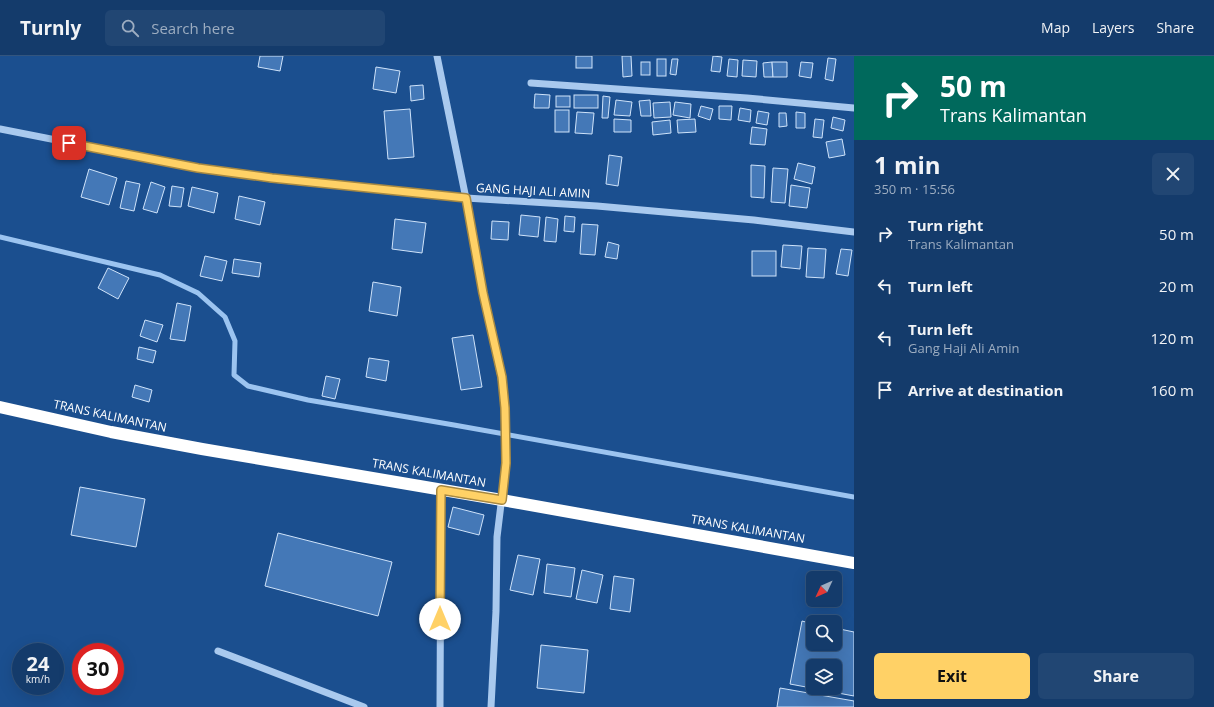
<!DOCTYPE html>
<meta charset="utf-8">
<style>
:root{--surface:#143b6b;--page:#214673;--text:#f1f3f6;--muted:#9dadc1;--line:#33557e;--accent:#ffd166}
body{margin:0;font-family:"Open Sans",sans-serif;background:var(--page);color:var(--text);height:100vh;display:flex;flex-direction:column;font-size:15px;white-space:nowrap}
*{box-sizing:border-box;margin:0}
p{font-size:13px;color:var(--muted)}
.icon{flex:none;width:22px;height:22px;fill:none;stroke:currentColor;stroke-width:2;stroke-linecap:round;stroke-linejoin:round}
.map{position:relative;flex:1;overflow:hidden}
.details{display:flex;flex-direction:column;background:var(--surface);width:360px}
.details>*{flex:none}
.guide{background:#00695c;color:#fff;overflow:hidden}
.needle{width:26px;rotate:226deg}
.controls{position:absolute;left:806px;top:515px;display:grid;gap:8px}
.controls a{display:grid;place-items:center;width:36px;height:36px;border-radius:6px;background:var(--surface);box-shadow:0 4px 16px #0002,0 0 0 1px var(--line);font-size:20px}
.speed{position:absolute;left:12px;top:587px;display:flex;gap:8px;font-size:20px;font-weight:700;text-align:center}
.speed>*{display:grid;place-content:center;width:52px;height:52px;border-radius:50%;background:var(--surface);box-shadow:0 4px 16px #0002,0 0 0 1px var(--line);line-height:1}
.speed small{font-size:10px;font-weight:400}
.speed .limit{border:6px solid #d22;background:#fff;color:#111}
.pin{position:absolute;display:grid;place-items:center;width:34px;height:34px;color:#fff;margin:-17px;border-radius:8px;box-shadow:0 2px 6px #0006}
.me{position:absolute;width:44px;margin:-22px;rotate:0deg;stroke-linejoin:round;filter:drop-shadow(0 0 3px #0008)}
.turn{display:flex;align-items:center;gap:14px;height:84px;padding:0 20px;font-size:18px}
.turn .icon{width:52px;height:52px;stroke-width:2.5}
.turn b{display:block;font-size:28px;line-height:34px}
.round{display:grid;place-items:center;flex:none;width:42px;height:42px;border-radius:6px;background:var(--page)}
.summary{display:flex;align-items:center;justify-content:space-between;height:68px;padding:0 20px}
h1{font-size:24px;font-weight:700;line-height:30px}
.cta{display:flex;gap:8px;margin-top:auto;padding:8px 20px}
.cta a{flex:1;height:46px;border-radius:6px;background:var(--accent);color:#111;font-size:16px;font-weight:700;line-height:46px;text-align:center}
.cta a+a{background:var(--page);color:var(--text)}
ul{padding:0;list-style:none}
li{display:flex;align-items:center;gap:12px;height:52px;padding:0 20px}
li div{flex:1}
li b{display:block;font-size:15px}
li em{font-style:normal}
header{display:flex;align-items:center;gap:24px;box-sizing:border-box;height:56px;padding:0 20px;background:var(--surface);border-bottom:1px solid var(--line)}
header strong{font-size:19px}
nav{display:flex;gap:22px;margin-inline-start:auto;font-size:14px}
.search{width:280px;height:36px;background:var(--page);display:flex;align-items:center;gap:10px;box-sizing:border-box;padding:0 14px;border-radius:6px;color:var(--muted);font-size:15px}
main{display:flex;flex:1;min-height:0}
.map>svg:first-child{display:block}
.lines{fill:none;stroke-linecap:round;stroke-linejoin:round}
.stream{stroke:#9cc4f0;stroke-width:5}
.building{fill:#4478b7;stroke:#cfe3fa;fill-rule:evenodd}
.minor{stroke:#a9c9ee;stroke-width:7}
.highway{stroke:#fff;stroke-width:12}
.route-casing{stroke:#a68842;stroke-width:10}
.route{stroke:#ffd166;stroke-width:7}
.labels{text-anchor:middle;stroke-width:3.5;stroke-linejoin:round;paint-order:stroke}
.street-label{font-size:12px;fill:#fff;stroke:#1b4f8f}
</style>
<header>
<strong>Turnly</strong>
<div class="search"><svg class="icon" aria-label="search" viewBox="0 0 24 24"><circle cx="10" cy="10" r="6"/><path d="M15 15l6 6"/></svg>Search here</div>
<nav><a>Map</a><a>Layers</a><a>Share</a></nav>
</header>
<main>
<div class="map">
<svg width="854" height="651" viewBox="0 0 854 651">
<rect width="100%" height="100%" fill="#1b4f8f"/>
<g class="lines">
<polyline class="stream" points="0,181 160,219 198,237 225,261 235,285 234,319 248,330 308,344 454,369 854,441"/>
</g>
<g class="building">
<polygon points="260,0 283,0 280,15 258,11"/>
<rect x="576" y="0" width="16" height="12"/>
<polygon points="622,0 631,0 632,20 623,21"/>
<polygon points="713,0 722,1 720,16 711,15"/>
<polygon points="828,2 836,3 833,25 825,23"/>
<rect x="657" y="3" width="9" height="17"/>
<polygon points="672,3 678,3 676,19 670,18"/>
<polygon points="729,3 738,4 737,21 727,20"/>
<polygon points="743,4 757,5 756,21 742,20"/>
<rect x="641" y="6" width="9" height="13"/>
<polygon points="772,6 773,21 764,21 763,7"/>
<polygon points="772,6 787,6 787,21 773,21"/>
<polygon points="801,6 813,7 811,22 799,20"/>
<polygon points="376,11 400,15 396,37 373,33"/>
<polygon points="423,29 424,43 411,45 410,30"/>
<polygon points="535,38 550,39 549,52 534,52"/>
<rect x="574" y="39" width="24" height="13"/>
<rect x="556" y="40" width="14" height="11"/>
<polygon points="603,40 610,41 608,62 602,62"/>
<polygon points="616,44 632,46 630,60 614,59"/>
<polygon points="650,44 651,60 641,60 639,45"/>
<polygon points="670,46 671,61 654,62 653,47"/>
<polygon points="675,46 691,48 690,62 673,59"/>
<polygon points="701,50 713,53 710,64 698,60"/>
<polygon points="719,50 732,50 731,64 719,63"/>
<polygon points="740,52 751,54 750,66 738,64"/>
<polygon points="410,53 414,101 388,103 384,55"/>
<rect x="555" y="54" width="14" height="22"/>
<polygon points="758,55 769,57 767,69 756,67"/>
<polygon points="577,56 594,57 592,78 575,77"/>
<polygon points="796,56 805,57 805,72 796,72"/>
<polygon points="779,57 786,57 787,70 779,71"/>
<polygon points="833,61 845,64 843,75 831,72"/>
<polygon points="614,63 631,64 631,76 614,76"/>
<polygon points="695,63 696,76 678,77 677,64"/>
<polygon points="815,63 824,64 822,82 813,81"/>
<polygon points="670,64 671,77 653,79 652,66"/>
<polygon points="752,71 767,73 765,89 750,88"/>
<polygon points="842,83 845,99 829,102 826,86"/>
<polygon points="609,99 622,101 618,130 606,128"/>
<polygon points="798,107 815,111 812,128 794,123"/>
<polygon points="751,109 765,110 764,142 751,141"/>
<polygon points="773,112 788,113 785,147 771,146"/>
<polygon points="89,113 117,122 109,149 81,141"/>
<polygon points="126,125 140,128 134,155 120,152"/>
<polygon points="151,126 165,131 157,157 143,153"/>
<polygon points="791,129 810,132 807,152 789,150"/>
<polygon points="172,130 184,132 181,151 169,150"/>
<polygon points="192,131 218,137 214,157 188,150"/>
<polygon points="239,140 265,146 260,169 235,163"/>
<polygon points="521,159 540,161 538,181 519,179"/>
<polygon points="565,160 575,161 574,176 564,175"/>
<polygon points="546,161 558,163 556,186 544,185"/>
<polygon points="395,163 426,167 422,197 392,193"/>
<polygon points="492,165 509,166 508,184 491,183"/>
<polygon points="582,168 598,169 595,199 580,198"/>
<polygon points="608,186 619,189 617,203 605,201"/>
<polygon points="783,189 802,190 800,213 781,211"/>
<polygon points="808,192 826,193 824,222 806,221"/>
<polygon points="841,193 852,194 848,220 836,218"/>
<rect x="752" y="195" width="24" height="25"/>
<polygon points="205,200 227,205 222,225 200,220"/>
<polygon points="234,203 261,207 259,221 232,217"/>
<polygon points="108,212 129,222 118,243 98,232"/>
<polygon points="373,226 401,231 397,260 369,255"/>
<polygon points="177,247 191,250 185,285 170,283"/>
<polygon points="145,264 163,269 157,286 140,280"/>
<polygon points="473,279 482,331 461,334 452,282"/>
<polygon points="139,291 156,295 153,307 137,303"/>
<polygon points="369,302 389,305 386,325 366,321"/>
<polygon points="326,320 340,323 335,343 322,340"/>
<polygon points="135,329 152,334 149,346 132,341"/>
<polygon points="80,431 145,443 136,491 71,479"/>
<polygon points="453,451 484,459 479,479 448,471"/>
<polygon points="278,477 392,506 378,560 265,530"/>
<polygon points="518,499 540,503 533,539 510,534"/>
<polygon points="547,508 575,512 571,541 544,537"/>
<polygon points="582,514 603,519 597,547 576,543"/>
<polygon points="614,520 634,523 630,556 610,553"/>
<path d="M 802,565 L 813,568 L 813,588 L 835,588 L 835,572 L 854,576 L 854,640 L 790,628 ZM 813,610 L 835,610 L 835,632 L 813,632 Z"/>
<polygon points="541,589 588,594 584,637 537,632"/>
<polygon points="780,632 854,645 854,651 777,651"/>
</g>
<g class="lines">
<g class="minor">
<polyline points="437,0 475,187 483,237 501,321 505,352 506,407 497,481 496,555 491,651"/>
<polyline points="531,27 747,42 854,52"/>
<polyline points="0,73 198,112 272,123 466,142 597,150 754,164 854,176"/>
<polyline points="218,595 364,651"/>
<polyline points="440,651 441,434"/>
</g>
<polyline class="highway" points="0,351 111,376 202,393 502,444 854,507"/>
</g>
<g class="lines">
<g class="route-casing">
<polyline id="route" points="69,87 198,112 272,122 466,142 483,237 502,321 505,352 506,407 502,444 441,434 440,563"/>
</g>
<use href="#route" class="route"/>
</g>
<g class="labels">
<g class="street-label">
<text transform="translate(533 135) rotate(3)" y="4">GANG HAJI ALI AMIN</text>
<text transform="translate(110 360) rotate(12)" y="4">TRANS KALIMANTAN</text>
<text transform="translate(429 417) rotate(10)" y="4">TRANS KALIMANTAN</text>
<text transform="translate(748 473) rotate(10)" y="4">TRANS KALIMANTAN</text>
</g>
</g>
</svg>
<div class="controls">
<a><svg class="needle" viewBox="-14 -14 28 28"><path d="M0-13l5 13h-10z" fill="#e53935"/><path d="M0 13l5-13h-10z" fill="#9dadc1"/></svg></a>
<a><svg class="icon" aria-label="search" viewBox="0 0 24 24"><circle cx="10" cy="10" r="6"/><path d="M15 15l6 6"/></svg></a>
<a><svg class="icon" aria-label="layers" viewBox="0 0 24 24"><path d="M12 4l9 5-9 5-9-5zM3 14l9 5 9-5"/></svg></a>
</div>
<div class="speed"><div>24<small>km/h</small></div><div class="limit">30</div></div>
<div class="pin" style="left:69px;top:87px;background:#d93025"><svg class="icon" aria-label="arrive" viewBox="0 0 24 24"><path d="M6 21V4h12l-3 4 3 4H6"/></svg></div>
<svg class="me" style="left:440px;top:563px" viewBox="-20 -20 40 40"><circle r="19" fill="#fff"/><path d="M0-13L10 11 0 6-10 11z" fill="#ffd166"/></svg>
</div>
<section class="details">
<div class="guide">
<div class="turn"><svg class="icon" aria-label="right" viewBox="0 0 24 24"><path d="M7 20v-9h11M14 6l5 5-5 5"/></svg><div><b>50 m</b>Trans Kalimantan</div></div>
</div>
<div class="summary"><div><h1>1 min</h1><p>350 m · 15:56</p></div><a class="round"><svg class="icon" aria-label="close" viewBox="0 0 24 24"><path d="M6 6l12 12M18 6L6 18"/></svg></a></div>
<ul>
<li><svg class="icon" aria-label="right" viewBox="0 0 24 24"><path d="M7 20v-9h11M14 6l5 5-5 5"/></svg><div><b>Turn right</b><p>Trans Kalimantan</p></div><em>50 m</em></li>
<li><svg class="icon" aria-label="left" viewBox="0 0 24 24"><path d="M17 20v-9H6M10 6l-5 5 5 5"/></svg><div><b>Turn left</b></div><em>20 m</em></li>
<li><svg class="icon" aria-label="left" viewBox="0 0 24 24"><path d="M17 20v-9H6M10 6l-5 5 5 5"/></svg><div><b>Turn left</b><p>Gang Haji Ali Amin</p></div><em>120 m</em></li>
<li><svg class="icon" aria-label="arrive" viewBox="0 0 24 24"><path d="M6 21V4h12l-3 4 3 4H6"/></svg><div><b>Arrive at destination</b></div><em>160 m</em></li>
</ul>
<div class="cta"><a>Exit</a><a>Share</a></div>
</section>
</main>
